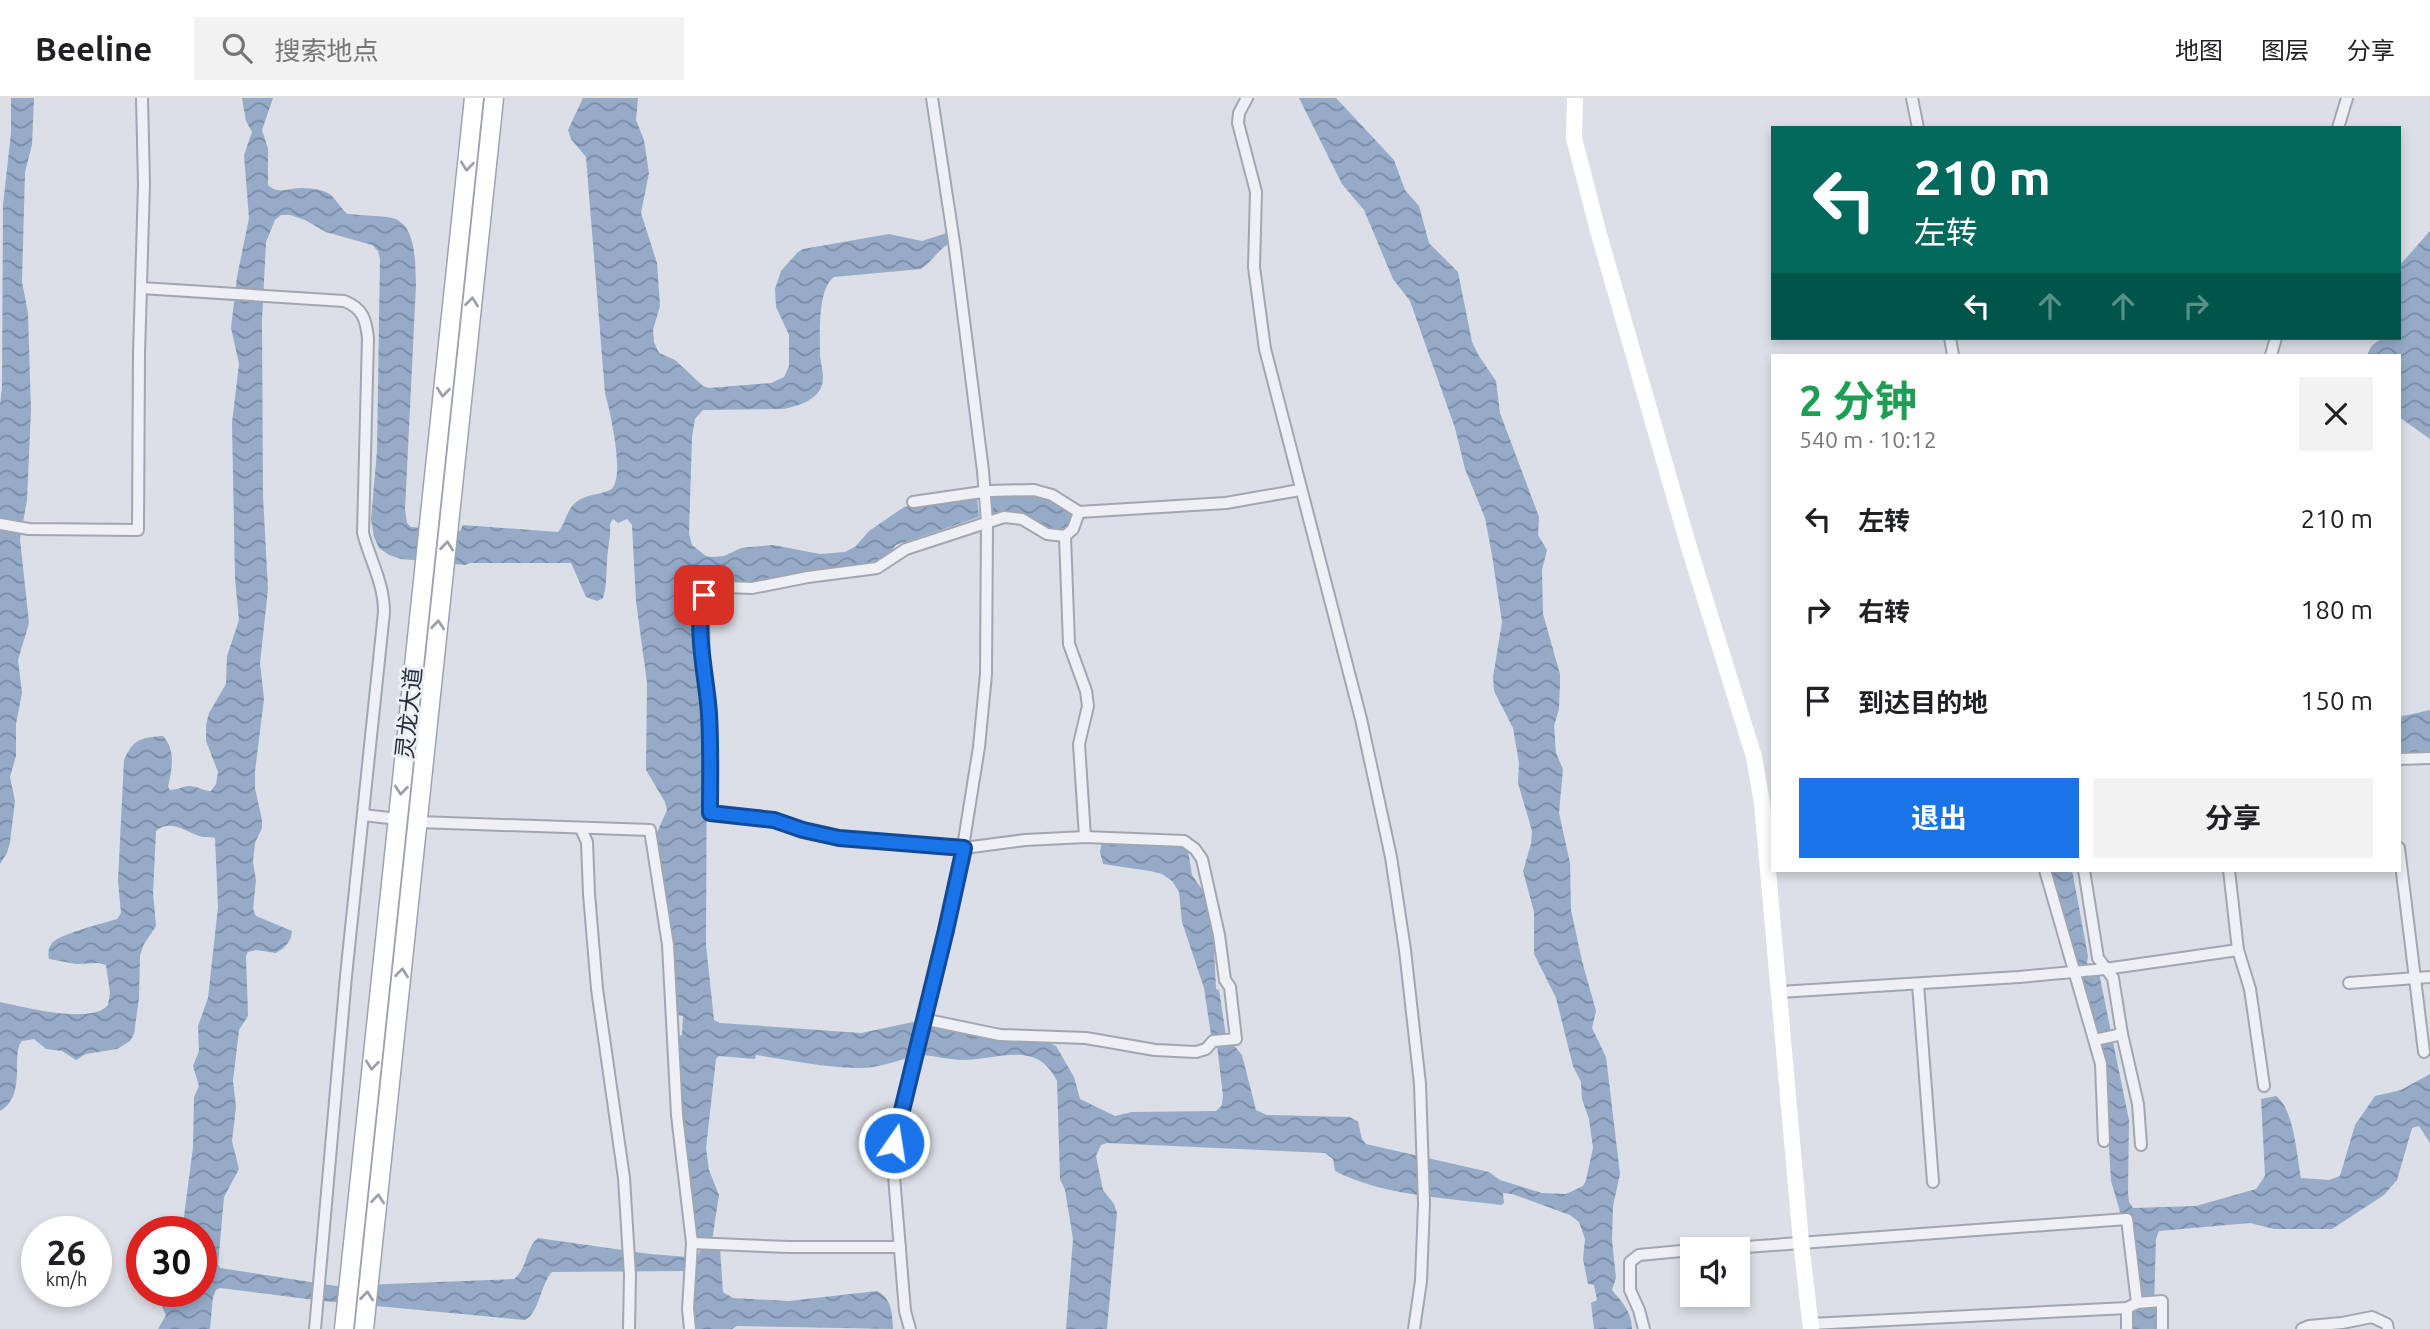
<!DOCTYPE html>
<html lang="zh">
<meta charset="utf-8">
<style>
:root{--surface:#fff;--page:#f2f2f2;--text:#202124;--muted:#757577;--line:#e0e0e0;--accent:#1a73e8}
body{margin:0;font-family:Ubuntu,"Noto Sans SC",sans-serif;background:var(--page);color:var(--text);height:100vh;display:flex;flex-direction:column;font-size:26px;white-space:nowrap}
*{box-sizing:border-box;margin:0}
p{font-size:23px;color:var(--muted)}
.icon{flex:none;width:38px;height:38px;fill:none;stroke:currentColor;stroke-width:2;stroke-linecap:round;stroke-linejoin:round}
.map{position:relative;flex:1;overflow:hidden}
.sheet{position:absolute;left:1771px;top:256px;width:630px;height:518px;display:flex;flex-direction:column;background:var(--surface);border-radius:0px;box-shadow:0 4px 10px #0003}
.sheet>*{flex:none}
.top-card{position:absolute;left:1771px;top:28px;width:630px;height:214px;border-radius:0px;box-shadow:0 4px 10px #0003;background:#00695c;color:#fff;overflow:hidden}
.tools{position:absolute;left:1680px;top:1139px;display:grid;gap:14px}
.tools a{display:grid;place-items:center;width:70px;height:70px;border-radius:0px;background:var(--surface);box-shadow:0 4px 10px #0003;font-size:35px}
.speed{position:absolute;left:21px;top:1118px;display:flex;gap:14px;font-size:35px;font-weight:700;text-align:center}
.speed>*{display:grid;place-content:center;width:91px;height:91px;border-radius:50%;background:var(--surface);box-shadow:0 4px 10px #0003;line-height:1}
.speed small{font-size:18px;font-weight:400}
.speed .limit{border:10px solid #d22;background:#fff;color:#111}
.pin{position:absolute;display:grid;place-items:center;width:60px;height:60px;color:#fff;margin:-30px;border-radius:14px;box-shadow:0 4px 10px #0006}
.me{position:absolute;width:77px;margin:-38px;rotate:13deg;stroke-linejoin:round;filter:drop-shadow(0 0 5px #0008)}
.turn{display:flex;align-items:center;gap:24px;height:147px;padding:0 28px;font-size:32px}
.turn .icon{width:91px;height:91px;stroke-width:2.5}
.turn b{display:block;font-size:49px;line-height:60px}
.lanes{display:flex;align-items:center;height:66px;padding:0 28px;background:#0003;justify-content:center;gap:35px;direction:ltr}
.lanes .off{opacity:.35}
.round{display:grid;place-items:center;flex:none;width:74px;height:74px;border-radius:0px;background:var(--page)}
.head{display:flex;align-items:center;justify-content:space-between;height:119px;padding:0 28px}
h1{font-size:42px;font-weight:700;line-height:52px;color:#1e9e55}
.cta{display:flex;gap:14px;margin-top:auto;padding:14px 28px}
.cta a{flex:1;height:80px;border-radius:0px;background:var(--accent);color:#fff;font-size:28px;font-weight:700;line-height:80px;text-align:center}
.cta a+a{background:var(--page);color:var(--text)}
ul{padding:0;list-style:none}
li{display:flex;align-items:center;gap:21px;height:91px;padding:0 28px}
li div{flex:1}
li b{display:block;font-size:26px}
li em{font-style:normal}
header{display:flex;align-items:center;gap:42px;box-sizing:border-box;height:98px;padding:0 35px;background:var(--surface);border-bottom:2px solid var(--line)}
header strong{font-size:33px}
nav{display:flex;gap:38px;margin-inline-start:auto;font-size:24px}
.search{width:490px;height:63px;background:var(--page);display:flex;align-items:center;gap:18px;box-sizing:border-box;padding:0 24px;border-radius:0px;color:var(--muted);font-size:26px}
.map>svg:first-child{display:block}
.water{fill:url(#water-waves)}
.lines{fill:none;stroke-linecap:round;stroke-linejoin:round}
.street-casing{stroke:#a1a6b1;stroke-width:14}
.primary-casing{stroke:#9ba3b3;stroke-width:21}
.street{stroke:#eff0f5;stroke-width:10}
.secondary{stroke:#fff;stroke-width:16}
.primary{stroke:#fff;stroke-width:18}
.oneway{stroke:#9da0a8}
.route-casing{stroke:#114b97;stroke-width:18}
.route{stroke:#1a73e8;stroke-width:12}
.labels{text-anchor:middle;stroke-width:6;stroke-linejoin:round;paint-order:stroke}
.street-label{font-size:23px;fill:#252d3d;stroke:#ebeef4}
</style>
<header>
<strong>Beeline</strong>
<div class="search"><svg class="icon" aria-label="search" viewBox="0 0 24 24"><circle cx="10" cy="10" r="6"/><path d="M15 15l6 6"/></svg>搜索地点</div>
<nav><a>地图</a><a>图层</a><a>分享</a></nav>
</header>
<div class="map">
<svg width="2430" height="1231" viewBox="0 0 2430 1231">
<defs>
<pattern id="water-waves" width="16" height="10" patternUnits="userSpaceOnUse" patternTransform="scale(1.75)"><rect width="16" height="10" fill="#95abc8"/><path d="M0 5q4-4 8 0t8 0" fill="none" stroke="#798ca4"/></pattern>
</defs>
<rect width="100%" height="100%" fill="#dcdfe7"/>
<g class="water">
<polygon points="11,0 34,0 32,47 25,74 22,184 28,215 31,312 27,402 20,441 29,525 18,562 22,595 16,626 16,658 10,679 15,703 10,744 7,755 0,766 0,306 2,290 3,107 11,35"/>
<path d="M 242,0 L 273,0 L 262,32 L 268,51 L 268,87 C 278,97 288,90 301,90 C 308,90 317,91 323,93 C 336,97 338,109 348,116 C 363,118 378,117 392,120 C 417,126 415,166 416,187 L 405,412 L 407,425 L 411,429 L 460,433 L 463,427 L 558,434 C 566,425 566,413 575,405 C 585,396 599,397 610,392 C 627,383 609,310 605,295 L 586,59 L 571,41 L 568,32 L 583,0 L 638,0 L 636,22 L 644,42 L 649,75 L 641,115 L 657,165 L 660,208 L 653,232 L 654,244 L 659,255 L 675,262 L 703,288 L 709,290 L 771,285 L 784,279 L 789,268 L 789,237 L 776,209 L 775,191 L 781,173 L 798,154 L 803,151 L 889,136 L 922,143 L 947,135 L 947,147 C 937,153 932,164 921,171 L 834,179 C 817,191 820,239 820,258 C 821,266 823,273 823,280 C 823,301 799,308 783,311 L 703,312 L 695,321 L 692,339 L 689,435 L 692,447 L 706,458 L 712,459 L 724,458 L 741,450 L 773,447 L 820,456 L 845,454 L 856,448 L 869,433 L 904,409 L 977,399 L 979,419 L 896,447 L 887,458 L 872,469 L 704,491 L 697,497 L 700,579 L 707,622 L 706,847 L 714,922 L 720,925 L 861,935 L 913,924 L 933,926 L 969,933 L 982,940 L 1043,942 L 1056,948 L 1074,979 L 1080,1001 L 1115,1018 L 1132,1014 L 1216,1013 L 1222,1007 L 1223,998 L 1216,939 L 1211,937 L 1204,890 L 1182,824 L 1179,794 L 1172,783 L 1162,776 L 1150,773 L 1103,766 L 1100,754 L 1102,743 L 1181,747 L 1188,753 L 1192,777 L 1208,800 L 1213,832 L 1216,891 L 1219,892 L 1226,938 L 1242,957 L 1256,1012 L 1267,1017 L 1350,1019 L 1358,1024 L 1362,1041 L 1366,1046 L 1489,1074 L 1500,1082 L 1542,1095 L 1566,1096 L 1583,1088 L 1586,1082 L 1593,1050 L 1589,1021 L 1582,1001 L 1581,984 L 1573,968 L 1556,900 L 1534,856 L 1534,814 L 1523,773 L 1531,746 L 1532,733 L 1518,685 L 1519,665 L 1513,630 L 1494,593 L 1493,579 L 1502,524 L 1492,457 L 1485,420 L 1465,371 L 1455,330 L 1410,203 L 1393,181 L 1364,112 L 1342,86 L 1299,0 L 1336,0 L 1394,62 L 1405,92 L 1419,108 L 1429,145 L 1458,174 L 1472,244 L 1479,258 L 1496,283 L 1500,315 L 1539,419 L 1538,437 L 1547,452 L 1542,472 L 1543,516 L 1560,576 L 1560,587 L 1559,611 L 1554,628 L 1556,655 L 1563,671 L 1559,715 L 1570,765 L 1571,812 L 1582,863 L 1596,913 L 1592,930 L 1606,959 L 1620,1076 L 1613,1108 L 1612,1142 L 1616,1180 L 1612,1192 C 1622,1204 1632,1214 1632,1231 L 1594,1231 L 1591,1205 L 1597,1202 L 1594,1187 L 1588,1186 L 1583,1161 L 1585,1141 L 1579,1124 L 1570,1117 L 1512,1096 L 1503,1095 L 1504,1105 L 1501,1107 C 1448,1100 1383,1098 1335,1073 L 1333,1061 L 1325,1055 L 1107,1045 L 1101,1047 L 1096,1058 L 1103,1092 L 1114,1106 L 1117,1115 L 1107,1231 L 1066,1231 L 1073,1141 L 1065,1092 L 1060,1081 L 1057,983 C 1037,941 998,962 962,962 C 947,962 928,955 914,958 C 895,963 877,971 857,970 C 823,969 789,962 756,957 L 755,961 L 719,958 L 716,961 L 706,1050 L 709,1072 L 719,1097 L 711,1149 L 720,1150 L 723,1194 L 733,1200 L 789,1203 L 877,1193 C 892,1201 892,1215 893,1231 L 737,1228 L 732,1231 L 694,1231 L 695,1167 L 701,1149 L 694,1126 L 685,1056 L 679,938 L 682,937 L 683,918 L 673,917 L 655,739 L 667,712 L 665,704 L 646,672 L 647,585 L 636,503 L 632,427 L 627,421 L 618,425 L 613,421 L 610,426 C 611,440 607,452 607,466 C 606,478 607,487 603,500 L 597,503 L 586,499 L 571,465 L 470,465 L 465,467 L 401,461 L 389,457 L 379,450 L 374,439 L 371,421 L 377,353 L 380,161 L 378,153 L 372,147 L 326,134 L 305,122 L 290,117 L 281,117 L 275,122 L 266,144 L 262,223 L 263,398 L 268,491 L 260,565 L 264,601 L 255,673 L 255,690 L 262,722 L 262,730 L 255,745 L 253,764 L 256,782 L 253,811 L 256,818 L 292,833 C 291,844 285,850 276,855 L 256,852 L 248,854 L 246,858 L 248,918 L 239,932 L 233,983 L 236,1009 L 232,1043 L 239,1071 L 224,1099 L 218,1167 L 220,1170 L 336,1188 L 514,1181 C 528,1170 525,1150 538,1140 L 650,1156 L 688,1159 L 686,1173 L 552,1174 C 540,1187 540,1214 525,1222 L 323,1203 L 220,1190 L 216,1192 L 213,1199 L 210,1231 L 158,1231 L 166,1217 L 162,1209 L 162,1194 L 201,1194 L 201,1134 L 182,1134 L 193,1049 L 194,999 L 199,988 L 193,968 L 199,953 L 198,928 L 208,900 L 218,809 L 215,740 C 210,738 204,740 199,738 C 185,733 169,721 156,733 L 153,795 L 156,828 L 144,846 L 140,857 L 139,900 L 134,936 L 130,943 L 117,951 L 86,956 L 76,962 L 62,953 L 46,951 L 34,941 L 22,943 C 10,956 28,997 0,1013 L 0,904 C 23,909 92,927 108,907 L 110,895 L 106,867 L 98,865 L 76,866 L 49,861 C 48,856 48,850 52,845 C 60,836 104,825 117,821 L 121,815 L 118,783 L 124,662 C 134,640 141,640 163,638 C 176,652 172,671 168,689 L 170,692 C 177,692 181,689 188,688 C 195,687 203,693 211,693 L 216,686 L 218,674 L 206,643 L 206,627 L 209,615 L 226,586 L 227,558 L 239,522 L 235,481 L 232,325 L 239,266 L 231,230 L 237,179 L 249,120 L 244,57 L 252,34 L 246,23 Z"/>
<path d="M 2430,133 L 2430,341 L 2399,319 L 2399,257 L 2368,256 C 2372,241 2385,240 2399,240 L 2399,168 Z"/>
<polygon points="1028,395 1044,399 1068,411 1071,419 1067,430 1052,432 992,418 989,398"/>
<polygon points="2430,612 2430,655 2399,656 2399,619"/>
<path d="M 2052,772 L 2072,772 L 2088,858 L 2087,865 L 2099,875 L 2129,1022 L 2128,1094 L 2129,1104 L 2133,1110 L 2196,1108 L 2256,1091 L 2265,1078 L 2261,1001 L 2276,998 C 2294,1011 2297,1059 2301,1080 L 2329,1082 L 2340,1078 L 2355,1027 L 2375,998 L 2401,992 L 2430,976 L 2430,1045 L 2419,1028 L 2412,1030 L 2397,1082 L 2384,1097 L 2332,1131 L 2274,1131 L 2250,1125 L 2159,1133 L 2156,1141 L 2154,1208 L 2158,1210 L 2156,1231 L 2133,1231 L 2132,1213 L 2140,1212 L 2119,1110 L 2111,1083 L 2104,965 Z"/>
</g>
<g class="lines">
<g class="street-casing">
<g id="street">
<polyline points="1247,0 1239,15 1238,25 1256,94 1254,169 1265,251 1361,621 1391,759 1405,852 1420,986 1424,1106 1421,1183 1414,1231"/>
<polyline points="1912,0 1918,30"/>
<polyline points="2338,30 2347,0"/>
<path d="M 141,190 L 344,203 C 363,210 366,222 368,240 L 363,435 C 370,462 384,485 384,514 L 346,878 L 315,1231"/>
<polyline points="1950,240 1953,257"/>
<polyline points="2271,257 2276,240"/>
<polyline points="913,404 989,393 1034,392 1052,397 1079,414 1226,405 1300,392"/>
<polyline points="0,426 29,431 138,432 139,256 144,86 142,0"/>
<polyline points="1065,438 1069,546 1086,593 1088,608 1079,646 1085,739"/>
<polyline points="2399,661 2430,660"/>
<polyline points="363,717 398,721"/>
<polyline points="418,724 650,732 668,847 677,1017 692,1145 688,1211 690,1231"/>
<polyline points="581,731 587,744 589,796 597,891 624,1080 630,1177 629,1231"/>
<polyline points="2399,750 2424,954"/>
<polyline points="2045,772 2101,966 2104,1043"/>
<polyline points="2084,772 2098,860 2113,880 2122,936 2138,1006 2141,1047"/>
<polyline points="2229,772 2238,852 2250,891 2264,988"/>
<polyline points="2349,885 2430,879"/>
<polyline points="1918,886 1933,1084"/>
<polyline points="1780,894 2019,879 2105,871 2238,852"/>
<polyline points="923,921 1000,937 1086,940 1155,952 1196,954 1206,951 1213,943 1236,941 1230,889 1225,882 1219,837 1202,761 1195,751 1184,743 1085,739 1025,742 964,750 840,740 803,732 774,722 710,715 709,618 704,581 703,500 706,493 727,489 752,490 808,479 877,470 906,451 1004,419 1022,421 1047,436 1065,438 1073,431 1079,414"/>
<polyline points="2095,942 2122,936"/>
<polyline points="692,1145 789,1149 900,1149"/>
<polyline points="1705,1152 2127,1121 2137,1205"/>
<polyline points="2127,1210 2127,1231"/>
<polyline points="1810,1226 2127,1210 2137,1205 2162,1203 2162,1231"/>
<polyline points="910,1231 905,1213 893,1066 894,1045 958,780 979,649 986,576 987,424 983,373 955,151 932,0"/>
<polyline points="1644,1231 1639,1212 1630,1192 1630,1164 1639,1157 1692,1152"/>
<polyline points="2302,1231 2309,1228 2342,1225 2372,1219 2387,1226 2388,1231"/>
</g>
</g>
<g class="primary-casing">
<g id="primary">
<polyline points="344,1231 474,0"/>
<polyline points="364,1231 494,0"/>
</g>
</g>
<use href="#street" class="street"/>
<polyline class="secondary" points="1575,0 1574,40 1598,133 1688,446 1754,659 1762,705 1801,1144 1811,1231"/>
<use href="#primary" class="primary"/>
</g>
<defs><path id="oneway-chevron" d="M-2-3.5L2.5 0L-2 3.5" fill="none" stroke-width="1.6" stroke-linecap="round" stroke-linejoin="round" transform="scale(1.75)"/></defs>
<g class="oneway">
<use href="#oneway-chevron" transform="translate(467 68) rotate(96)"/>
<use href="#oneway-chevron" transform="translate(472 204) rotate(-84)"/>
<use href="#oneway-chevron" transform="translate(443 294) rotate(96)"/>
<use href="#oneway-chevron" transform="translate(447 448) rotate(-84)"/>
<use href="#oneway-chevron" transform="translate(438 527) rotate(-84)"/>
<use href="#oneway-chevron" transform="translate(401 692) rotate(96)"/>
<use href="#oneway-chevron" transform="translate(402 875) rotate(-84)"/>
<use href="#oneway-chevron" transform="translate(372 967) rotate(96)"/>
<use href="#oneway-chevron" transform="translate(378 1101) rotate(-84)"/>
<use href="#oneway-chevron" transform="translate(367 1198) rotate(-84)"/>
</g>
<g class="lines">
<g class="route-casing">
<path id="route" d="M 704,497 C 694,532 707,581 709,616 C 711,649 710,682 710,715 L 774,722 L 803,732 L 839,740 L 964,750 L 946,832 L 894,1045"/>
</g>
<use href="#route" class="route"/>
</g>
<g class="labels">
<g class="street-label">
<text transform="translate(409 615) rotate(-84)" y="8">灵龙大道</text>
</g>
</g>
</svg>
<div class="tools">
<a><svg class="icon" aria-label="sound" viewBox="0 0 24 24"><path d="M4 9h4l5-4v14l-5-4H4zM17 9q2 3 0 6"/></svg></a>
</div>
<div class="speed"><div>26<small>km/h</small></div><div class="limit">30</div></div>
<div class="pin" style="left:704px;top:497px;background:#d93025"><svg class="icon" aria-label="arrive" viewBox="0 0 24 24"><path d="M6 21V4h12l-3 4 3 4H6"/></svg></div>
<svg class="me" style="left:894px;top:1045px" viewBox="-20 -20 40 40"><circle r="17" fill="#1a73e8" stroke="#fff" stroke-width="3"/><path d="M0-11L8 9 0 5-8 9z" fill="#fff"/></svg>
<div class="top-card">
<div class="turn"><svg class="icon" aria-label="left" viewBox="0 0 24 24"><path d="M17 20v-9H6M10 6l-5 5 5 5"/></svg><div><b>210 m</b>左转</div></div>
<div class="lanes"><svg class="icon" aria-label="left" viewBox="0 0 24 24"><path d="M17 20v-9H6M10 6l-5 5 5 5"/></svg><svg class="icon off" aria-label="ahead" viewBox="0 0 24 24"><path d="M12 20V5M6 11l6-6 6 6"/></svg><svg class="icon off" aria-label="ahead" viewBox="0 0 24 24"><path d="M12 20V5M6 11l6-6 6 6"/></svg><svg class="icon off" aria-label="right" viewBox="0 0 24 24"><path d="M7 20v-9h11M14 6l5 5-5 5"/></svg></div>
</div>
<section class="sheet">
<div class="head"><div><h1>2 分钟</h1><p>540 m · 10:12</p></div><a class="round"><svg class="icon" aria-label="close" viewBox="0 0 24 24"><path d="M6 6l12 12M18 6L6 18"/></svg></a></div>
<ul>
<li><svg class="icon" aria-label="left" viewBox="0 0 24 24"><path d="M17 20v-9H6M10 6l-5 5 5 5"/></svg><div><b>左转</b></div><em>210 m</em></li>
<li><svg class="icon" aria-label="right" viewBox="0 0 24 24"><path d="M7 20v-9h11M14 6l5 5-5 5"/></svg><div><b>右转</b></div><em>180 m</em></li>
<li><svg class="icon" aria-label="arrive" viewBox="0 0 24 24"><path d="M6 21V4h12l-3 4 3 4H6"/></svg><div><b>到达目的地</b></div><em>150 m</em></li>
</ul>
<div class="cta"><a>退出</a><a>分享</a></div>
</section>
</div>
